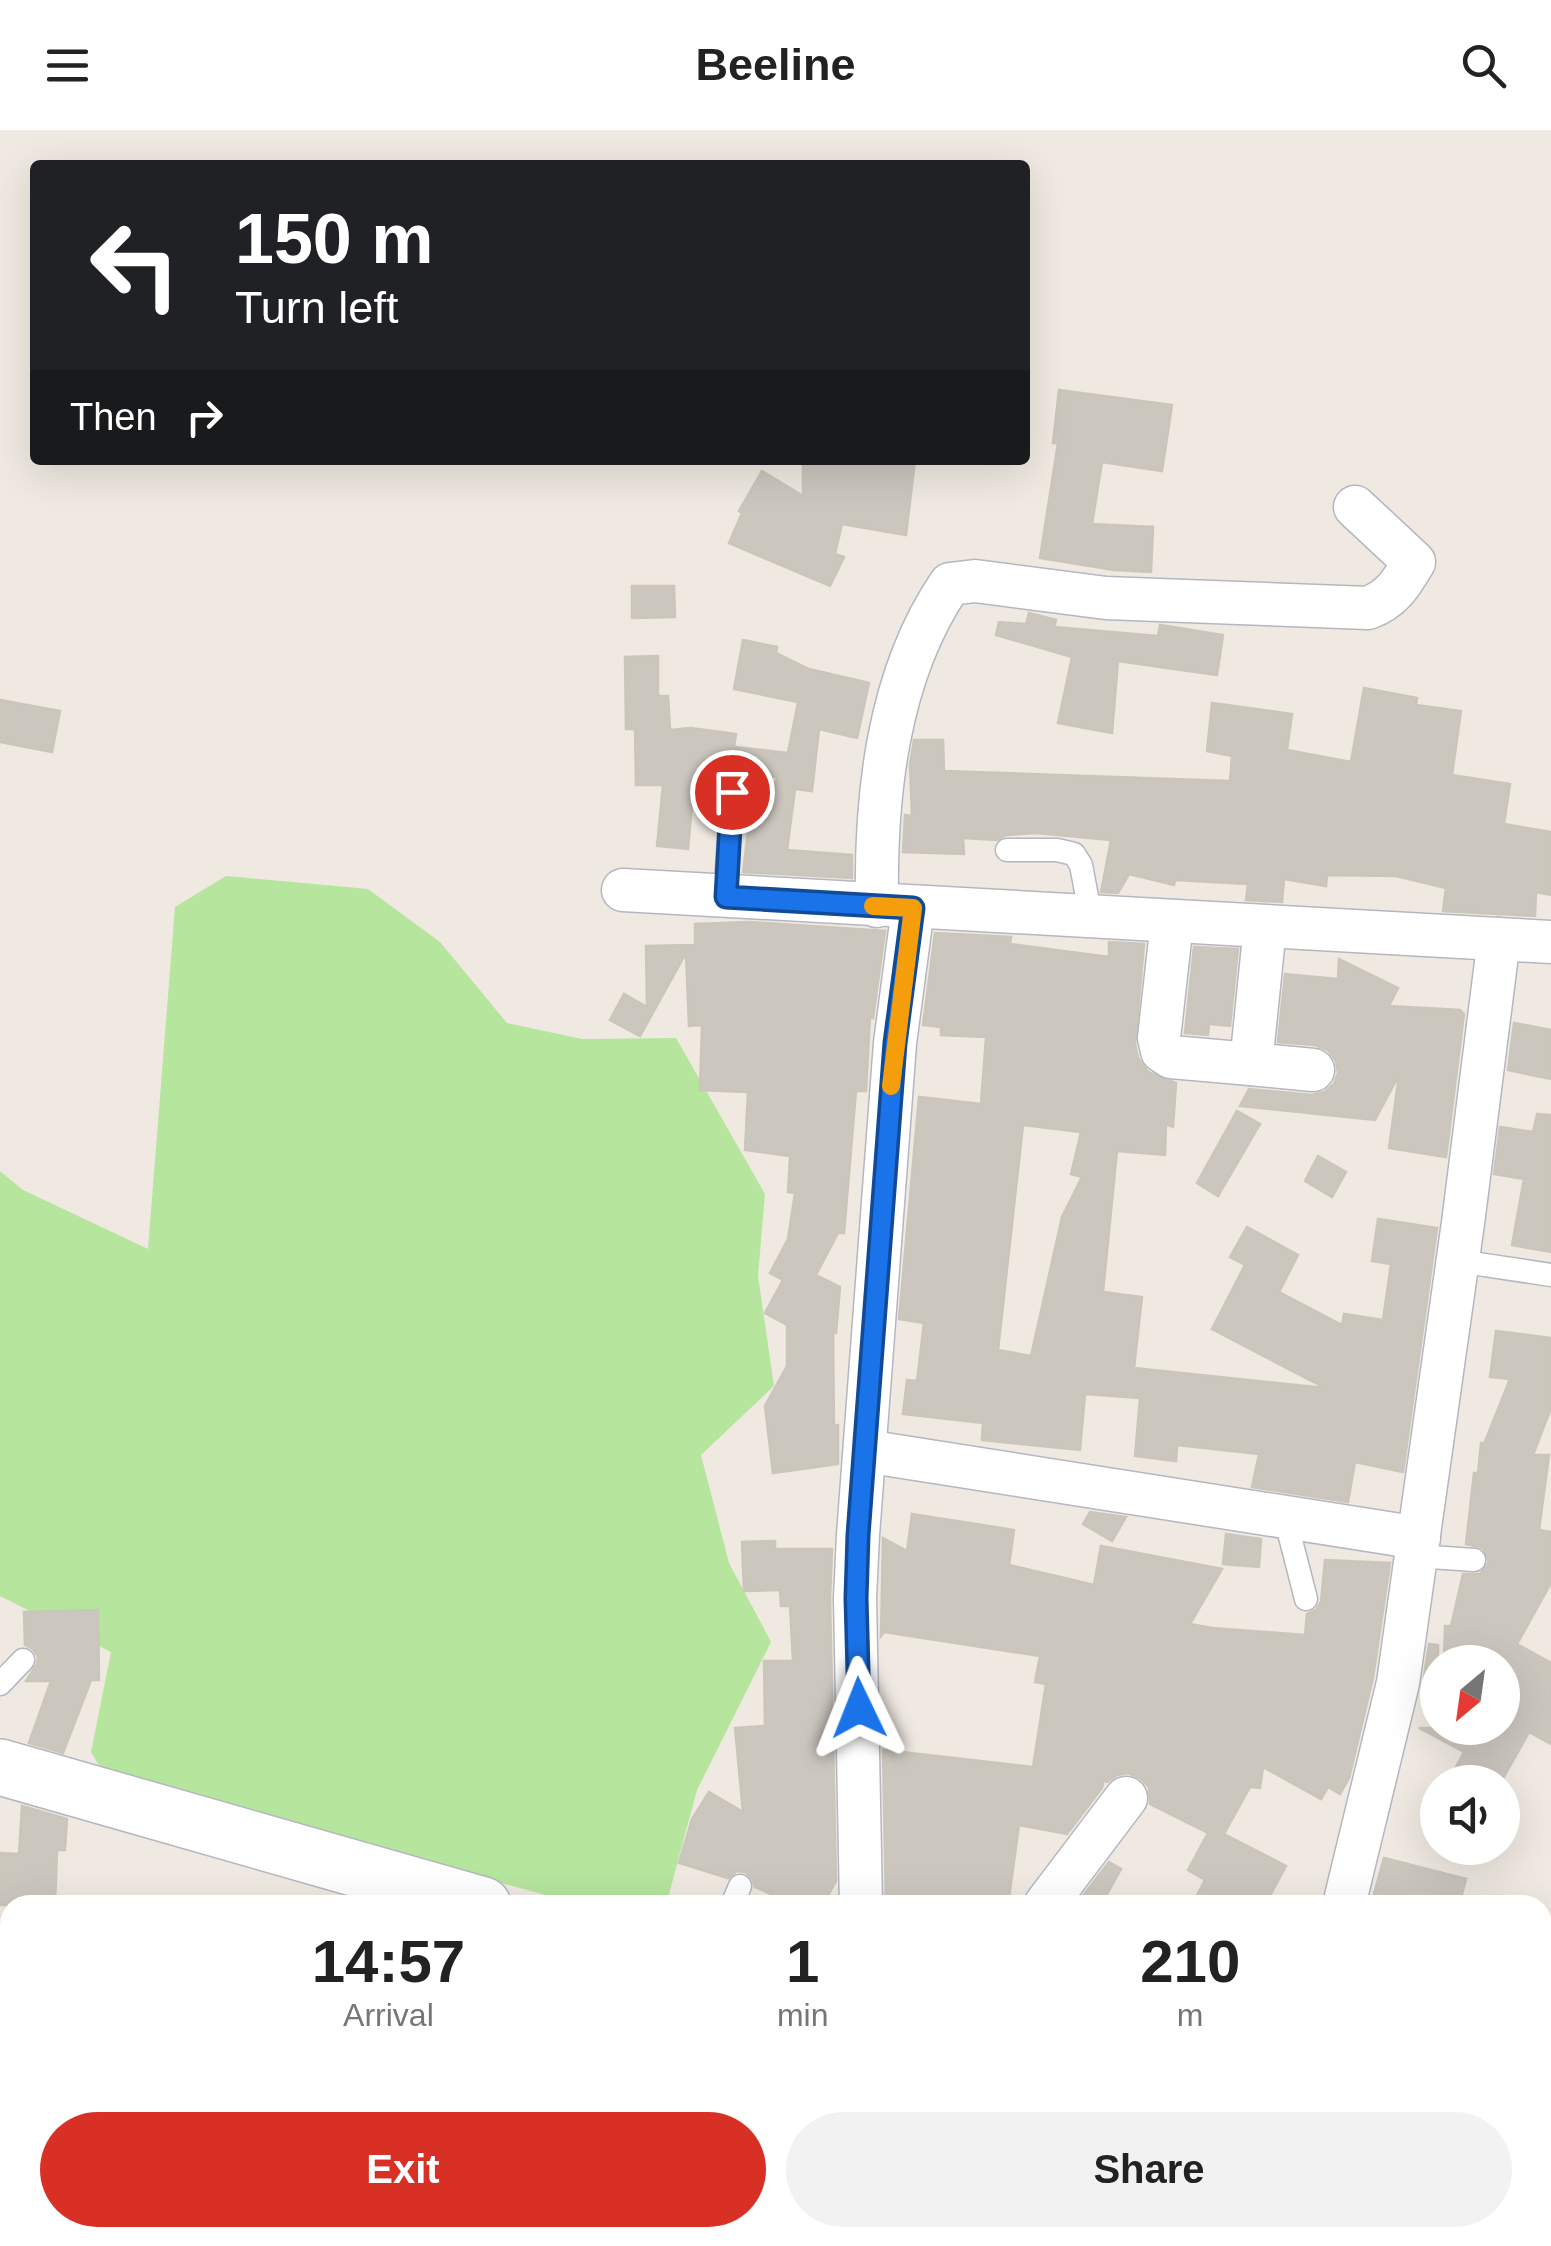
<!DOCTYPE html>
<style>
:root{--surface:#fff;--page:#f2f2f2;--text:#222;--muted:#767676;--accent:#d93025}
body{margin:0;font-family:Helvetica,sans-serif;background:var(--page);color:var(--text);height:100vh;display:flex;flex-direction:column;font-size:38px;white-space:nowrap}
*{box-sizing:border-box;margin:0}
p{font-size:32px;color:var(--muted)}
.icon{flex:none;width:55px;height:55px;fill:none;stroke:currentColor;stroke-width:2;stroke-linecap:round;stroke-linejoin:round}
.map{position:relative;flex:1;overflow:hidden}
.side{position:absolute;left:0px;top:1765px;width:1552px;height:352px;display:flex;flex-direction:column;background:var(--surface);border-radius:30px 30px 0 0;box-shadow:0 10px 40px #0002}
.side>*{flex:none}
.guide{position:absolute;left:30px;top:30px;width:1000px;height:305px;border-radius:10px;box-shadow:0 10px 40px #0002;background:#202124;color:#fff;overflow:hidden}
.needle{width:65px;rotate:209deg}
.fabs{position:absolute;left:1420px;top:1515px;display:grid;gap:20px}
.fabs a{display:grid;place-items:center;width:100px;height:100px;border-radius:50%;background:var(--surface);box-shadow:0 10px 40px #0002;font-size:50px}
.pin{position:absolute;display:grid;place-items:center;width:85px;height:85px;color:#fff;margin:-42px;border:5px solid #fff;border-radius:50%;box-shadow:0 2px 10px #0007}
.me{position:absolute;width:110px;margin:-55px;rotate:358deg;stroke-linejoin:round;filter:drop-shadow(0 0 8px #0008)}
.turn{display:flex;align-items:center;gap:35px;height:210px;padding:0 40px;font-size:45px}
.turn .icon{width:130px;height:130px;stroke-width:2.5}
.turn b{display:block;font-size:70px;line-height:85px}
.then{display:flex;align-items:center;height:95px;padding:0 40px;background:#0003;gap:20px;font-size:38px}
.eta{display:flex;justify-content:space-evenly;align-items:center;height:170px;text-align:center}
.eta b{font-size:60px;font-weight:700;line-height:70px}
.cta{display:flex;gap:20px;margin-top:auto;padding:20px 40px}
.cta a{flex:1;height:115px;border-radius:60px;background:var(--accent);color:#fff;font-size:40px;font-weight:700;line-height:115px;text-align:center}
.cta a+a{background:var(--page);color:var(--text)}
header{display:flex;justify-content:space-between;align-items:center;height:130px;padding:0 40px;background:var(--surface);font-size:45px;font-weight:700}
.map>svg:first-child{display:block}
.green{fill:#b6e59e}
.building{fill:#cbc7bf;stroke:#cbc5ba;stroke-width:2.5;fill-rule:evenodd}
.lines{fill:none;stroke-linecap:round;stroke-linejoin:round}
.service-casing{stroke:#b4b7c1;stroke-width:25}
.minor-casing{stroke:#b4b7c1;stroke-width:45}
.secondary-casing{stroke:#b4b7c1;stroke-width:58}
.service{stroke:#fff;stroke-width:22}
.minor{stroke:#fff;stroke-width:42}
.secondary{stroke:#fff;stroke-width:55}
.route-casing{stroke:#114b97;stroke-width:25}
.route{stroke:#1a73e8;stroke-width:18}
.slow{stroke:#f59e0b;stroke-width:18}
</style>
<header><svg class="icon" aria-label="menu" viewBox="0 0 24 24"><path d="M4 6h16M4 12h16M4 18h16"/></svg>Beeline<svg class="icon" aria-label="search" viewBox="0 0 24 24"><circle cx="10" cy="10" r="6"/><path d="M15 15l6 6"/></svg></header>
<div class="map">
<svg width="1551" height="2116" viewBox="0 0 1551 2116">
<rect width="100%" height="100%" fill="#efe9e1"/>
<polygon class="green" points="226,746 368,759 440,812 507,893 582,909 676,908 765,1064 758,1146 774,1256 701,1325 729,1433 771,1512 697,1660 666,1775 582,1775 105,1645 91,1622 111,1522 0,1466 0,1041 23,1060 148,1119 175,777"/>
<g class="building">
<polygon points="1059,260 1172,275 1162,341 1102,332 1092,394 1153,397 1151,442 1114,440 1040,428 1058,313 1053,313"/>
<polygon points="803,330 915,330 906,405 842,394 835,424 844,427 830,456 729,413 742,383 739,381 762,341 803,366"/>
<polygon points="632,456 674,456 675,487 632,488"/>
<polygon points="1029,483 1056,490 1054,497 1158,506 1160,495 1223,505 1217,545 1118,531 1112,603 1058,593 1072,527 996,505 999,492 1026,494"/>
<polygon points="743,510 777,517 776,523 809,539 869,553 857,608 819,599 812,661 795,659 787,720 852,725 852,748 743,742 748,702 778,647 695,641 688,719 657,716 663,655 636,655 635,599 626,599 625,527 658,526 658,566 668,566 670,600 691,598 736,604 734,617 788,623 798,572 734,559"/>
<polygon points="1364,558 1417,568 1416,575 1461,581 1452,645 1510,654 1504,694 1551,702 1551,765 1536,762 1535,786 1443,781 1446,758 1396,746 1327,745 1326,756 1284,749 1282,772 1246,770 1248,754 1175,750 1174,755 1129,744 1118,763 1101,762 1111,710 1036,703 1006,705 997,710 963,708 964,724 903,722 905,685 912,686 910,635 914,610 943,610 944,641 1230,651 1232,626 1207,621 1212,573 1292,584 1287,620 1351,632"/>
<polygon points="0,570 60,581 52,622 0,612"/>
<polygon points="750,792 885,801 873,888 870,887 866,961 856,961 844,1103 838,1103 816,1145 840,1157 836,1203 833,1203 834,1296 838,1295 838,1334 773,1343 765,1276 787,1236 787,1195 765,1183 783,1150 770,1143 788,1109 795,1063 788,1062 790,1026 745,1020 748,962 700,960 702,895 689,896 686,823 640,906 610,890 624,864 647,877 646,816 695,815 695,794"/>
<path d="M 935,803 L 1011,807 L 1010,814 L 1109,827 L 1109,812 L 1144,814 L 1135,914 L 1138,928 L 1148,942 L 1176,953 L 1173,997 L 1166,994 L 1165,1025 L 1117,1021 L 1103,1162 L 1142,1167 L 1134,1238 L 1325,1258 L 1212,1199 L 1245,1135 L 1230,1127 L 1247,1097 L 1298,1125 L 1279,1162 L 1342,1195 L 1344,1184 L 1383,1190 L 1391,1134 L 1372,1131 L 1378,1089 L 1437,1098 L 1403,1342 L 1355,1332 L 1348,1372 L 1252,1357 L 1259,1324 L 1177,1315 L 1176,1331 L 1135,1326 L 1140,1268 L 1085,1264 L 1080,1320 L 982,1310 L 983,1293 L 903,1284 L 907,1250 L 917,1251 L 924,1193 L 899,1189 L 919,967 L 981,974 L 986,907 L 941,905 L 941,897 L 923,895 ZM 1023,995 L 1081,1002 L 1071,1044 L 1082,1047 L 1062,1087 L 1031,1226 L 998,1220 Z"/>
<polygon points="1194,817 1238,819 1230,896 1209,894 1208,905 1185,903"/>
<polygon points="1339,829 1398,858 1389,876 1460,880 1464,884 1446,1027 1389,1018 1399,945 1375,990 1240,976 1249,959 1312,965 1324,962 1334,954 1338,943 1336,931 1328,920 1315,915 1278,912 1285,844 1338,849"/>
<polygon points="1514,893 1551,900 1551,949 1508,940"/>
<polygon points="1237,981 1260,994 1218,1066 1197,1053"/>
<polygon points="1537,984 1551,985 1551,1122 1512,1115 1524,1049 1494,1044 1500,997 1533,1002"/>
<polygon points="1318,1026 1346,1042 1332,1067 1305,1051"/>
<polygon points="1496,1201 1551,1208 1551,1278 1533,1325 1549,1325 1539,1400 1551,1402 1551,1453 1517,1514 1551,1533 1551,1614 1529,1602 1501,1652 1448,1652 1464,1622 1419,1598 1502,1598 1502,1532 1444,1532 1445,1496 1451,1496 1463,1444 1480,1444 1489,1432 1483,1418 1466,1414 1474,1343 1478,1343 1481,1313 1484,1314 1510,1249 1490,1247"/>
<polygon points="1090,1382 1126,1387 1112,1411 1083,1394"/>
<polygon points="912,1384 1014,1400 1009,1435 1094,1455 1101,1416 1222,1439 1190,1494 1212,1498 1305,1505 1307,1484 1316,1480 1321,1472 1325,1430 1390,1433 1373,1548 1349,1648 1340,1664 1328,1657 1321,1669 1263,1637 1260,1658 1250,1657 1224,1704 1286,1736 1265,1775 1192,1775 1205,1750 1188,1740 1208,1703 1150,1674 1149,1657 1140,1648 1128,1643 1117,1645 1107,1652 1104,1650 1102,1658 1067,1704 1019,1695 1008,1775 934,1769 933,1775 886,1775 883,1620 1033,1637 1046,1554 1035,1552 1040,1526 884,1502 881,1506 883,1408 907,1421"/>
<polygon points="1226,1404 1261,1409 1259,1437 1223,1434"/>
<polygon points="775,1411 775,1419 832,1419 830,1468 836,1751 823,1775 796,1775 755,1757 752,1748 745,1742 737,1741 728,1748 679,1733 692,1689 709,1662 743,1682 735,1598 765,1596 764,1531 793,1531 790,1476 781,1476 780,1460 744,1461 742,1412"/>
<polygon points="98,1480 99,1550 91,1550 63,1623 29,1613 51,1551 26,1551 37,1534 38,1527 33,1519 25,1515 24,1482"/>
<polygon points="1429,1514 1438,1515 1438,1555 1423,1553"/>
<polygon points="22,1676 67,1689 65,1720 57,1720 55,1775 0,1775 0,1723 19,1724"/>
<polygon points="1384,1728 1466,1749 1459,1775 1371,1775"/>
<polygon points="1109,1732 1121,1739 1101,1775 1076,1775"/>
</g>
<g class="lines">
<g class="service-casing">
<g id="service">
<polyline points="1007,720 1057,720 1074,724 1081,735 1091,788"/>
<polyline points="725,767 732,662"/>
<polyline points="1458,1131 1551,1145"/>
<polyline points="1285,1387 1306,1469"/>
<polyline points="1416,1426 1474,1430"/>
<polyline points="0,1554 23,1530"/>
<polyline points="732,1775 740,1756"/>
<polyline points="1295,2116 1297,2108"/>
</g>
</g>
<g class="minor-casing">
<g id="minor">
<polyline points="623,760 1551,812"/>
<path d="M 877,776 C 875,668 887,546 950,454 L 975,451 L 1106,468 L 1368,478 C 1392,469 1401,454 1414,432 L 1355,377"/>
<polyline points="1172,792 1159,908 1162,921 1171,927 1251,934"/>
<polyline points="1265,797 1251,934 1313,940"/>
<polyline points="865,1321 1419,1408"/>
<polyline points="861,1775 855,1468 858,1405 895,913 913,778"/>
<polyline points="1045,1775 1126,1668"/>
<polyline points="1344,1775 1398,1553 1463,1093 1499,809"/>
<polyline points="857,2116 859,2108"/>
<polyline points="1481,2116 1484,2108"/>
</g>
</g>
<g class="secondary-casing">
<g id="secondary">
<polyline points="0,1637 483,1775"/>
<polyline points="1542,2084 1551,2087"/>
</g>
</g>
<use href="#service" class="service"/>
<use href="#minor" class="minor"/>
<use href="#secondary" class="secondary"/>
</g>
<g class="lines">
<g class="route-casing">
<polyline id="route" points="732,662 726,767 913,778 895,913 858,1405 856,1468 859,1578"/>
</g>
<use href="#route" class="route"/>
<polyline class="slow" points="873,776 913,778 891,956"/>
</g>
</svg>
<div class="fabs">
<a><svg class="needle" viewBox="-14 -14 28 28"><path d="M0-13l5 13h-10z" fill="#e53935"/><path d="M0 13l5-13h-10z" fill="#767676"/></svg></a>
<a><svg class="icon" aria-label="sound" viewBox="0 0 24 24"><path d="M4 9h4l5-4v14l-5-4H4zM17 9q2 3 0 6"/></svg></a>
</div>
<div class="pin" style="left:732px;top:662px;background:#d93025"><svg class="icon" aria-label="arrive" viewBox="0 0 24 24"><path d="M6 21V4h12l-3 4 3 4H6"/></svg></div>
<svg class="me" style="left:859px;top:1578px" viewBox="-20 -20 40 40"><path d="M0-17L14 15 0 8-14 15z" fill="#1a73e8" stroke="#fff" stroke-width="4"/></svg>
<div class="guide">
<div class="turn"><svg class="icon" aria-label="left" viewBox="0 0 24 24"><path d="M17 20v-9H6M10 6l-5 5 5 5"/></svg><div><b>150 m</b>Turn left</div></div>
<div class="then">Then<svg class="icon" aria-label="right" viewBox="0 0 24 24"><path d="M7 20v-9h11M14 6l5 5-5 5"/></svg></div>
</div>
<section class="side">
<div class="eta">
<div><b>14:57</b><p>Arrival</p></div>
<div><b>1</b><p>min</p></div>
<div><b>210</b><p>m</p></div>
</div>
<div class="cta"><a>Exit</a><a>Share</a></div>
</section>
</div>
